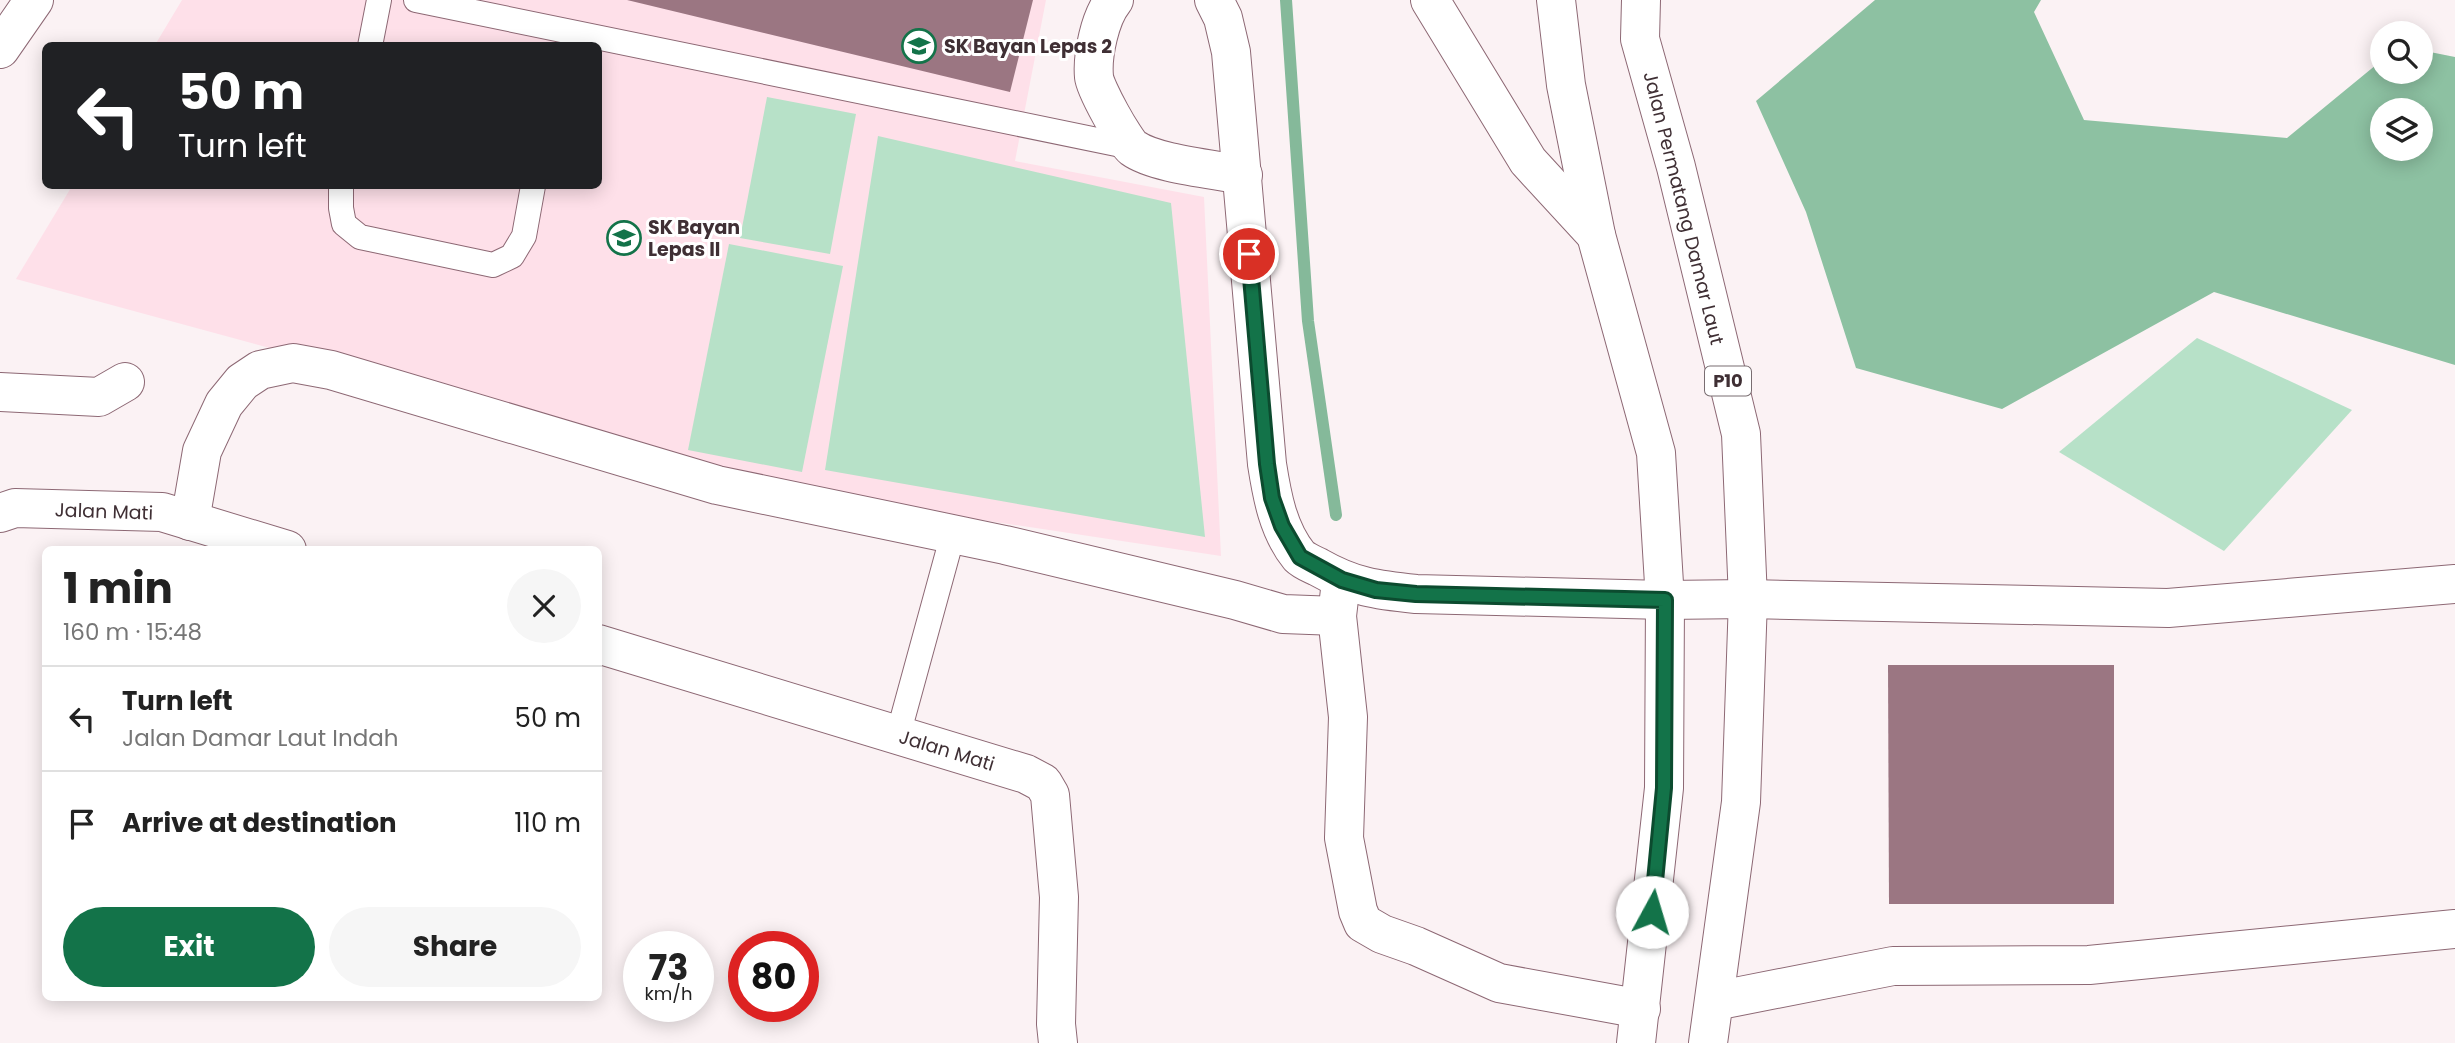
<!DOCTYPE html>
<meta charset="utf-8">
<style>
:root{--surface:#fff;--page:#f6f6f6;--text:#222;--muted:#767676;--line:#e0e0e0;--accent:#137349}
body{margin:0;font-family:Poppins,sans-serif;background:var(--page);color:var(--text);height:100vh;display:flex;flex-direction:column;font-size:26px;white-space:nowrap}
*{box-sizing:border-box;margin:0}
p{font-size:23px;color:var(--muted)}
.icon{flex:none;width:38px;height:38px;fill:none;stroke:currentColor;stroke-width:2;stroke-linecap:round;stroke-linejoin:round}
.map{position:relative;flex:1;overflow:hidden}
.sheet{position:absolute;left:42px;top:546px;width:560px;height:455px;display:flex;flex-direction:column;background:var(--surface);border-radius:10px;box-shadow:0 4px 18px #0003}
.sheet>*{flex:none}
.banner{position:absolute;left:42px;top:42px;width:560px;height:147px;border-radius:10px;box-shadow:0 4px 18px #0003;background:#202124;color:#fff;overflow:hidden}
.controls{position:absolute;left:2370px;top:21px;display:grid;gap:14px}
.controls a{display:grid;place-items:center;width:63px;height:63px;border-radius:50%;background:var(--surface);box-shadow:0 4px 18px #0003;font-size:35px}
.speed{position:absolute;left:623px;top:931px;display:flex;gap:14px;font-size:35px;font-weight:700;text-align:center}
.speed>*{display:grid;place-content:center;width:91px;height:91px;border-radius:50%;background:var(--surface);box-shadow:0 4px 18px #0003;line-height:1}
.speed small{font-size:18px;font-weight:400}
.speed .limit{border:10px solid #d22;background:#fff;color:#111}
.pin{position:absolute;display:grid;place-items:center;width:60px;height:60px;color:#fff;margin:-30px;border:4px solid #fff;border-radius:50%;box-shadow:0 2px 7px #0007}
.me{position:absolute;width:77px;margin:-38px;rotate:6deg;stroke-linejoin:round;filter:drop-shadow(0 0 5px #0008)}
.turn{display:flex;align-items:center;gap:24px;height:147px;padding:0 21px;font-size:32px}
.turn .icon{width:91px;height:91px;stroke-width:2.5}
.turn b{display:block;font-size:49px;line-height:60px}
.round{display:grid;place-items:center;flex:none;width:74px;height:74px;border-radius:37px;background:var(--page)}
.overview{display:flex;align-items:center;justify-content:space-between;height:119px;padding:0 21px}
h1{font-size:42px;font-weight:700;line-height:52px}
.action{display:flex;gap:14px;margin-top:auto;padding:14px 21px}
.action a{flex:1;height:80px;border-radius:42px;background:var(--accent);color:#fff;font-size:28px;font-weight:700;line-height:80px;text-align:center}
.action a+a{background:var(--page);color:var(--text)}
ul{padding:0;list-style:none}
li{display:flex;align-items:center;gap:21px;height:105px;padding:0 21px;border-top:2px solid var(--line)}
li div{flex:1}
li b{display:block;font-size:26px}
li em{font-style:normal}
.map>svg:first-child{display:block}
.built{fill:#fee0e9}
.green{fill:#b7e1c8}
.forest{fill:#8dc1a2;fill-rule:evenodd}
.lines{fill:none;stroke-linecap:round;stroke-linejoin:round}
.stream{stroke:#85b99a;stroke-width:12}
.building{fill:#9b7682}
.service-casing{stroke:#8d6874;stroke-width:26}
.minor-casing{stroke:#8d6874;stroke-width:40}
.trunk-casing{stroke:#8d6874;stroke-width:40}
.service{stroke:#fff;stroke-width:24}
.minor{stroke:#fff;stroke-width:38}
.trunk{stroke:#fff;stroke-width:38}
.route-casing{stroke:#0c4b2f;stroke-width:18}
.route{stroke:#137349;stroke-width:12}
.labels{text-anchor:middle;stroke-width:6;stroke-linejoin:round;paint-order:stroke}
.shield{fill:#fff;stroke:#796d71;stroke-width:2}
.shield-label{font-size:18px;font-weight:bold;fill:#3f2f34}
.poi-label{font-size:19px;font-weight:bold;fill:#3f2f34;stroke:#fff;text-anchor:start}
.street-label{font-size:19px;fill:#3f2f34;stroke:#fff}
</style>
<div class="map">
<svg width="2455" height="1043" viewBox="0 0 2455 1043">
<rect width="100%" height="100%" fill="#fbf2f4"/>
<polygon class="built" points="182,0 1046,0 1015,161 1204,197 1221,556 803,493 16,279 72,186 598,186 598,46 155,45"/>
<g class="green">
<polygon points="767,97 856,114 830,254 740,238"/>
<polygon points="878,136 1171,203 1205,537 825,470"/>
<polygon points="729,244 843,266 802,472 688,450"/>
<polygon points="2197,338 2352,410 2224,551 2059,452"/>
</g>
<path class="forest" d="M 1875,0 L 2041,0 L 2034,12 L 2084,120 L 2287,138 L 2382,60 L 2382,72 L 2420,72 L 2420,50 L 2455,57 L 2455,365 L 2214,292 L 2002,409 L 1856,368 L 1806,212 L 1756,101 ZM 2382,110 L 2420,110 L 2420,149 L 2382,149 Z"/>
<g class="lines">
<polyline class="stream" points="1286,0 1308,321 1336,515"/>
</g>
<g class="building">
<polygon points="627,0 1033,0 1010,92"/>
<polygon points="1888,665 2114,665 2114,904 1889,904"/>
</g>
<g class="lines">
<g class="service-casing">
<g id="service">
<polyline points="416,0 1131,147"/>
<polyline points="370,46 379,0"/>
<polyline points="341,186 341,208 344,224 360,237 493,265 512,256 524,236 533,186"/>
<polyline points="898,735 953,534"/>
</g>
</g>
<g class="minor-casing">
<g id="minor">
<path d="M 1114,0 C 1100,17 1092,55 1094,77 C 1095,88 1124,141 1133,148 C 1155,164 1214,169 1243,175"/>
<path d="M 1214,0 L 1223,18 L 1231,52 L 1267,464 C 1272,496 1278,530 1299,556 C 1304,561 1312,564 1318,567 C 1353,587 1377,590 1416,594 L 1665,600 L 1748,599 L 2168,608 L 2455,584"/>
<polyline points="1430,0 1528,161 1596,235"/>
<polyline points="0,49 34,0"/>
<polyline points="0,392 99,397 125,382"/>
<polyline points="0,513 15,508 162,512 287,550"/>
<polyline points="190,521 202,451 224,404 242,382 260,370 293,363 331,370 717,485 1005,545 1235,600 1283,614 1337,616"/>
<polyline points="1340,590 1337,616 1348,717 1344,838 1358,911 1363,923 1382,934 1416,946 1499,983 1641,1009"/>
<polyline points="598,644 1026,774 1043,783 1050,795 1059,897 1056,1024 1058,1043"/>
<polyline points="1715,1001 1893,966 2089,965 2455,929"/>
</g>
</g>
<g class="trunk-casing">
<g id="trunk">
<polyline points="1556,0 1566,85 1596,235 1656,453 1665,600 1664,788 1636,1043"/>
<polyline points="1641,0 1640,39 1676,167 1741,434 1748,599 1741,802 1708,1043"/>
</g>
</g>
<use href="#service" class="service"/>
<use href="#minor" class="minor"/>
<use href="#trunk" class="trunk"/>
</g>
<g class="lines">
<g class="route-casing">
<polyline id="route" points="1249,254 1267,464 1272,498 1282,526 1300,557 1342,580 1376,590 1416,594 1665,600 1664,788 1652,912"/>
</g>
<use href="#route" class="route"/>
</g>
<defs>
<g id="school-ring" transform="scale(1.75)"><circle r="9.5" fill="#fff" stroke="#137349" stroke-width="1.5"/><path d="M0-5L7-2L0 1L-7-2ZM-4 1L0 2.5L4 1V4Q0 6-4 4Z" fill="#137349"/></g>
</defs>
<g fill-rule="evenodd">
<use href="#school-ring" x="919" y="46"/>
<use href="#school-ring" x="624" y="238"/>
</g>
<g class="labels">
<rect class="shield" x="1705" y="366.5" width="46" height="29" rx="5"/>
<g class="shield-label">
<text x="1728" y="387">P10</text>
</g>
<g class="poi-label">
<text x="944" y="53">SK Bayan Lepas 2</text>
<text x="648" y="234">SK Bayan<tspan x="648" dy="22">Lepas II</tspan></text>
</g>
<g class="street-label">
<text transform="translate(1684 208) rotate(76)" y="7">Jalan Permatang Damar Laut</text>
<text transform="translate(104 511) rotate(2)" y="7">Jalan Mati</text>
<text transform="translate(947 750) rotate(17)" y="7">Jalan Mati</text>
</g>
</g>
</svg>
<div class="controls">
<a><svg class="icon" aria-label="search" viewBox="0 0 24 24"><circle cx="10" cy="10" r="6"/><path d="M15 15l6 6"/></svg></a>
<a><svg class="icon" aria-label="layers" viewBox="0 0 24 24"><path d="M12 4l9 5-9 5-9-5zM3 14l9 5 9-5"/></svg></a>
</div>
<div class="speed"><div>73<small>km/h</small></div><div class="limit">80</div></div>
<div class="pin" style="left:1249px;top:254px;background:#d93025"><svg class="icon" aria-label="arrive" viewBox="0 0 24 24"><path d="M6 21V4h12l-3 4 3 4H6"/></svg></div>
<svg class="me" style="left:1652px;top:912px" viewBox="-20 -20 40 40"><circle r="19" fill="#fff"/><path d="M0-13L10 11 0 6-10 11z" fill="#137349"/></svg>
<div class="banner">
<div class="turn"><svg class="icon" aria-label="left" viewBox="0 0 24 24"><path d="M17 20v-9H6M10 6l-5 5 5 5"/></svg><div><b>50 m</b>Turn left</div></div>
</div>
<section class="sheet">
<div class="overview"><div><h1>1 min</h1><p>160 m · 15:48</p></div><a class="round"><svg class="icon" aria-label="close" viewBox="0 0 24 24"><path d="M6 6l12 12M18 6L6 18"/></svg></a></div>
<ul>
<li><svg class="icon" aria-label="left" viewBox="0 0 24 24"><path d="M17 20v-9H6M10 6l-5 5 5 5"/></svg><div><b>Turn left</b><p>Jalan Damar Laut Indah</p></div><em>50 m</em></li>
<li><svg class="icon" aria-label="arrive" viewBox="0 0 24 24"><path d="M6 21V4h12l-3 4 3 4H6"/></svg><div><b>Arrive at destination</b></div><em>110 m</em></li>
</ul>
<div class="action"><a>Exit</a><a>Share</a></div>
</section>
</div>
